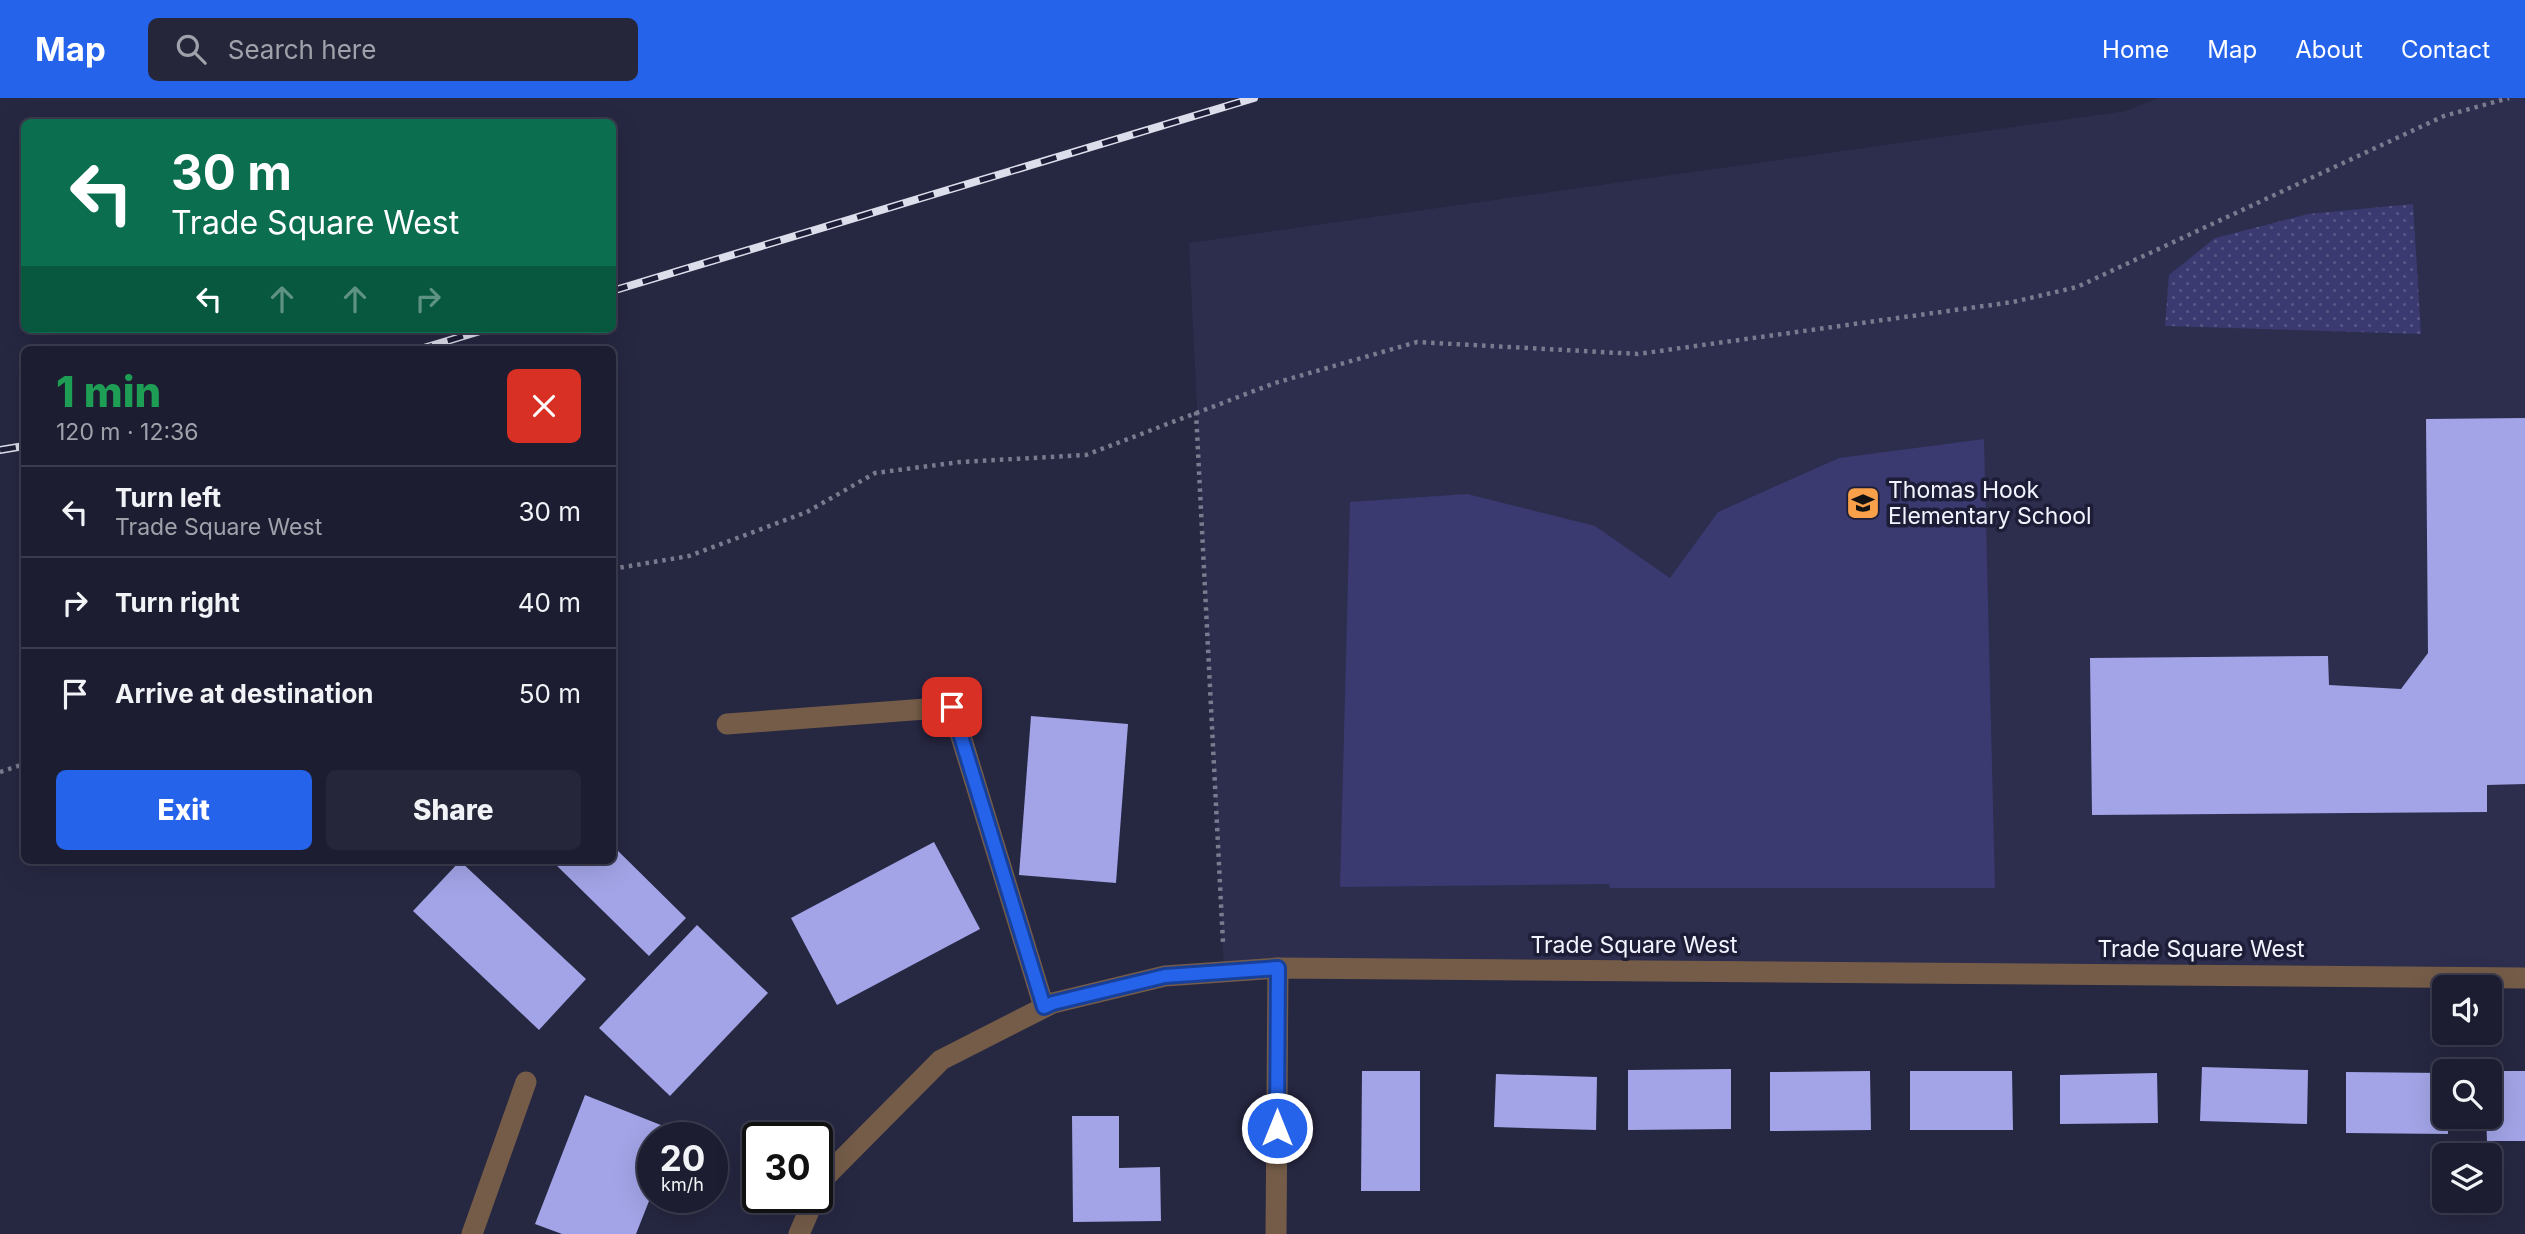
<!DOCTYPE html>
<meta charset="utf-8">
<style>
:root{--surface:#1c1d31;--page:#252639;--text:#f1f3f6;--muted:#a0a2ab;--line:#3a3b4d;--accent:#2563eb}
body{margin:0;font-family:Inter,sans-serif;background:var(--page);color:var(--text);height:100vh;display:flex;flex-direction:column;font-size:26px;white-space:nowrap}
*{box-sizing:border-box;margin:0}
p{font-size:23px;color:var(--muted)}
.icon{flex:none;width:38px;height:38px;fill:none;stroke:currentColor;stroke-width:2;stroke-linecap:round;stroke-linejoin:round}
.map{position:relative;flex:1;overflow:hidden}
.panel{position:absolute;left:21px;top:248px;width:595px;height:518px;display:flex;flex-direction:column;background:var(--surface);border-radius:10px;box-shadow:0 7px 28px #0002,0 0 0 2px var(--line)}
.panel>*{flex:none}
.top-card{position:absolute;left:21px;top:21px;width:595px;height:214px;border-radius:10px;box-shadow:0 7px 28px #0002,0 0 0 2px var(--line);background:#0b6e4f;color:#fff;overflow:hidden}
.controls{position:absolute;left:2432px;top:877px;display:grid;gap:14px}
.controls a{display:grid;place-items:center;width:70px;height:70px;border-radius:10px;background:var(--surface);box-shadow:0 7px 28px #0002,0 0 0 2px var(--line);font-size:35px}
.speed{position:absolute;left:637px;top:1024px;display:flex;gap:14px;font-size:35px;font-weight:700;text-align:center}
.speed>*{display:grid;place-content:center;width:91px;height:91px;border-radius:50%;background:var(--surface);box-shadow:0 7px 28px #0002,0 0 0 2px var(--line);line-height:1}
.speed small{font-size:18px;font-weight:400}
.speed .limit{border:4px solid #111;border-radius:10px;background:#fff;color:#111}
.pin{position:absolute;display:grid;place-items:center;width:60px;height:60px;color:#fff;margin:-30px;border-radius:14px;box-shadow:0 4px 10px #0006}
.me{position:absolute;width:77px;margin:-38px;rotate:0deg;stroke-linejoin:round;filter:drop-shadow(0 0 5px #0008)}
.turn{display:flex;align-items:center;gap:24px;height:147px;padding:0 35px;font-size:32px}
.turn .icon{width:91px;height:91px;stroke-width:2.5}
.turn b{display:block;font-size:49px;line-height:60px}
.lanes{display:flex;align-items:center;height:66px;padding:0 35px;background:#0003;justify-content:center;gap:35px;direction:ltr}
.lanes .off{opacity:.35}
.round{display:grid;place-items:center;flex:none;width:74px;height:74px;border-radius:10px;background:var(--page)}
.overview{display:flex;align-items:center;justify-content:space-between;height:119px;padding:0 35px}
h1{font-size:42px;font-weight:800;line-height:52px;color:#1e9e55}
.cta{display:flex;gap:14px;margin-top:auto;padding:14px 35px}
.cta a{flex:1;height:80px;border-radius:10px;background:var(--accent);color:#fff;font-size:28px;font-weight:800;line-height:80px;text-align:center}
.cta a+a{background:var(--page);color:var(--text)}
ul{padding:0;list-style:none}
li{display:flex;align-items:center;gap:21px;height:91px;padding:0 35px;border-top:2px solid var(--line)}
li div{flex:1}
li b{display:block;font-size:26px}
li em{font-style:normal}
header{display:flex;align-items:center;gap:42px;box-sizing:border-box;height:98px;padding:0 35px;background:var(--accent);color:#fff}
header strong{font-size:33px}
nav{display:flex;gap:38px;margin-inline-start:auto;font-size:24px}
.search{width:490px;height:63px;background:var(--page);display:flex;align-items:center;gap:18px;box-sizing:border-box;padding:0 24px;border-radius:10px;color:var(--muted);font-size:26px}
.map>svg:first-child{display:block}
.built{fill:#2d2d4e}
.grass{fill:url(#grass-dots)}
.pitch{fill:#3a3970}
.building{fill:#a2a4e7}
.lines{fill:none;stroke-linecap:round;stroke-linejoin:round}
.path{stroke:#7a7b8f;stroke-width:4.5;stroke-dasharray:3.5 5;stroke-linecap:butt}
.minor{stroke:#745c48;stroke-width:21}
.rail-casing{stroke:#dddeeb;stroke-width:8}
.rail{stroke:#1d1d37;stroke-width:5;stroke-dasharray:16;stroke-linecap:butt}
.route-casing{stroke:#184099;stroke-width:18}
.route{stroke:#2563eb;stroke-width:12}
.labels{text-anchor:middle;stroke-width:7;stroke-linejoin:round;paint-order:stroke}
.poi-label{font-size:23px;fill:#f2f3fe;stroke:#1d1d37;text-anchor:start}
.street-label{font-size:23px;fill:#f2f3fe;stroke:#1d1d37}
</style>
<header>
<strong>Map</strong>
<div class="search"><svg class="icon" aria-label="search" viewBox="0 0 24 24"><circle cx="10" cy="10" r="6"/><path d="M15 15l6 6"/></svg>Search here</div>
<nav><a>Home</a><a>Map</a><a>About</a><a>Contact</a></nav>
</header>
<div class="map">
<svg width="2525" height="1136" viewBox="0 0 2525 1136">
<defs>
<pattern id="grass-dots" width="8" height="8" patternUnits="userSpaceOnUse" patternTransform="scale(1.75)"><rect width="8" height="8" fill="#3a3970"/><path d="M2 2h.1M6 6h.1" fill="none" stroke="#575685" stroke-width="1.8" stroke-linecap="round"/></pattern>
</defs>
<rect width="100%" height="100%" fill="#262741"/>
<polygon class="built" points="2158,0 2525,0 2525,880 1224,874 1189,145 2126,13"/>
<polygon class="grass" points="2413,106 2421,236 2165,228 2169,177 2215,140 2308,116"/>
<polygon class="pitch" points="1984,341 1995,790 1610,790 1609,786 1340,789 1350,404 1467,396 1595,428 1670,480 1718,414 1839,360"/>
<g class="building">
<polygon points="2525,320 2525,686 2487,687 2487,714 2092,717 2090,560 2328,558 2329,587 2401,591 2428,555 2426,321"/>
<polygon points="1031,618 1128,626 1116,785 1019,777"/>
<polygon points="934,744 980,831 837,907 791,820"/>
<polygon points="612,747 686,820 649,858 552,763 612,763"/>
<polygon points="460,763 586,881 539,932 413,813"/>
<polygon points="697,827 768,895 670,998 599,930"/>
<polygon points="2202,969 2308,972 2307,1026 2200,1023"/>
<polygon points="1731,971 1731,1031 1628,1032 1628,972"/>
<polygon points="1362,973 1420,973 1420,1093 1361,1093"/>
<polygon points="1870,973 1871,1032 1770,1033 1770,974"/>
<polygon points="1910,973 2012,973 2013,1032 1910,1032"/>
<polygon points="2490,973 2525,973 2525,1043 2487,1043 2486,1018 2490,1018"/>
<polygon points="2346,974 2445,975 2445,1018 2448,1018 2448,1036 2346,1035"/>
<polygon points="2157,975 2158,1025 2060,1026 2060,977"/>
<polygon points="1496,976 1597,979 1596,1032 1494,1029"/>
<polygon points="585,997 676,1033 673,1040 653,1040 653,1093 636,1136 562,1136 535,1126"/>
<polygon points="1072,1018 1119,1018 1119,1070 1160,1069 1161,1123 1073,1124"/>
</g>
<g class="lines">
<g class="path">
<polyline points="1196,314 1223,845"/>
<polyline points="612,471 689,458 807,414 875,375 960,364 1086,357 1275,285 1417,244 1638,256 2013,204 2077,189 2444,18 2509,0"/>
<polyline points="0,674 24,666"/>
</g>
<g class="minor">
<polyline points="727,626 952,609 1044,909"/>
<polyline points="817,1094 823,1081 941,962 1053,905 1165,878 1278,870 2525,880"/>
<polyline points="472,1136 526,984"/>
<polyline points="799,1136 815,1099"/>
<polyline points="1276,1136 1278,870"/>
</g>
<g class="rail-casing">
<g id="rail">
<polyline points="612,193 1254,0"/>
<polyline points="417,252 487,231"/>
<polyline points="0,352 24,348"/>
</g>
</g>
<use href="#rail" class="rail"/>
</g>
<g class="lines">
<g class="route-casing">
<polyline id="route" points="952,609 1044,909 1053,905 1165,878 1278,870 1277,1030"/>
</g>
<use href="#route" class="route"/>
</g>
<defs>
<g id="school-square" transform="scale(1.75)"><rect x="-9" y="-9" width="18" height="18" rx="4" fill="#f8a14a" stroke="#1d1d37"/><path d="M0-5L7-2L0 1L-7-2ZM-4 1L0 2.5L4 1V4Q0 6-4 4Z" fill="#111"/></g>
</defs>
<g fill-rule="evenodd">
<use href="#school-square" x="1863" y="405"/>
</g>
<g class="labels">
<g class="poi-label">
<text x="1888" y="400">Thomas Hook<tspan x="1888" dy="26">Elementary School</tspan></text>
</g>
<g class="street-label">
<text x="1634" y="855">Trade Square West</text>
<text x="2201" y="859">Trade Square West</text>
</g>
</g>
</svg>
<div class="controls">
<a><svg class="icon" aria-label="sound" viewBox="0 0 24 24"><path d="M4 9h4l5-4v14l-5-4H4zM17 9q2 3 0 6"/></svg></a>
<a><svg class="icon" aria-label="search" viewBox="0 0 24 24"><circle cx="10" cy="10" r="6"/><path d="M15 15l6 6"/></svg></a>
<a><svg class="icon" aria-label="layers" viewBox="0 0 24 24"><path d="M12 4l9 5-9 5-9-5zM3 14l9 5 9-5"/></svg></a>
</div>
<div class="speed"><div>20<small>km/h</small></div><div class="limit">30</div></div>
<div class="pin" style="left:952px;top:609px;background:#d93025"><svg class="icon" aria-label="arrive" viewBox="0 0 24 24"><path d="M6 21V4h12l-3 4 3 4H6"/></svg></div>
<svg class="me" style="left:1277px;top:1030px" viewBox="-20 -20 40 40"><circle r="17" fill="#2563eb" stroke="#fff" stroke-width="3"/><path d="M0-11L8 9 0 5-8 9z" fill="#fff"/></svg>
<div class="top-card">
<div class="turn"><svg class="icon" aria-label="left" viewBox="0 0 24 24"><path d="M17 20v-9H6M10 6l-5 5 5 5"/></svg><div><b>30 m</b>Trade Square West</div></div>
<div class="lanes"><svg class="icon" aria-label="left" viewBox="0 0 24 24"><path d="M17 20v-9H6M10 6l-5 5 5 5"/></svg><svg class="icon off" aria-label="ahead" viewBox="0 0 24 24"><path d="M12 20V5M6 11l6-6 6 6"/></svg><svg class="icon off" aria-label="ahead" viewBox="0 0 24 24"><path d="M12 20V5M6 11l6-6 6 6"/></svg><svg class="icon off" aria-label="right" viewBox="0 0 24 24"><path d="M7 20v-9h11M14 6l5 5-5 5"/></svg></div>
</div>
<section class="panel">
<div class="overview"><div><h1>1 min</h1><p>120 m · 12:36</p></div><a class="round" style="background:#d93025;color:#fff"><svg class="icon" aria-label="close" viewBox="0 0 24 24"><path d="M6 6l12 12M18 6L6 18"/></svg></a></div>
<ul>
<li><svg class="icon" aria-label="left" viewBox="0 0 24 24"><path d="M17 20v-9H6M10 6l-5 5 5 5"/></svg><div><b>Turn left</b><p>Trade Square West</p></div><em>30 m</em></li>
<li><svg class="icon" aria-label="right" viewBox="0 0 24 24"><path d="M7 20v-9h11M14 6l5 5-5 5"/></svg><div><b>Turn right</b></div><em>40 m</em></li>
<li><svg class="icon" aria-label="arrive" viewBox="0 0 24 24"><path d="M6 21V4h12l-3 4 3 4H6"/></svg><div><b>Arrive at destination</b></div><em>50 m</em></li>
</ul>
<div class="cta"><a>Exit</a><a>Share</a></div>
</section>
</div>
